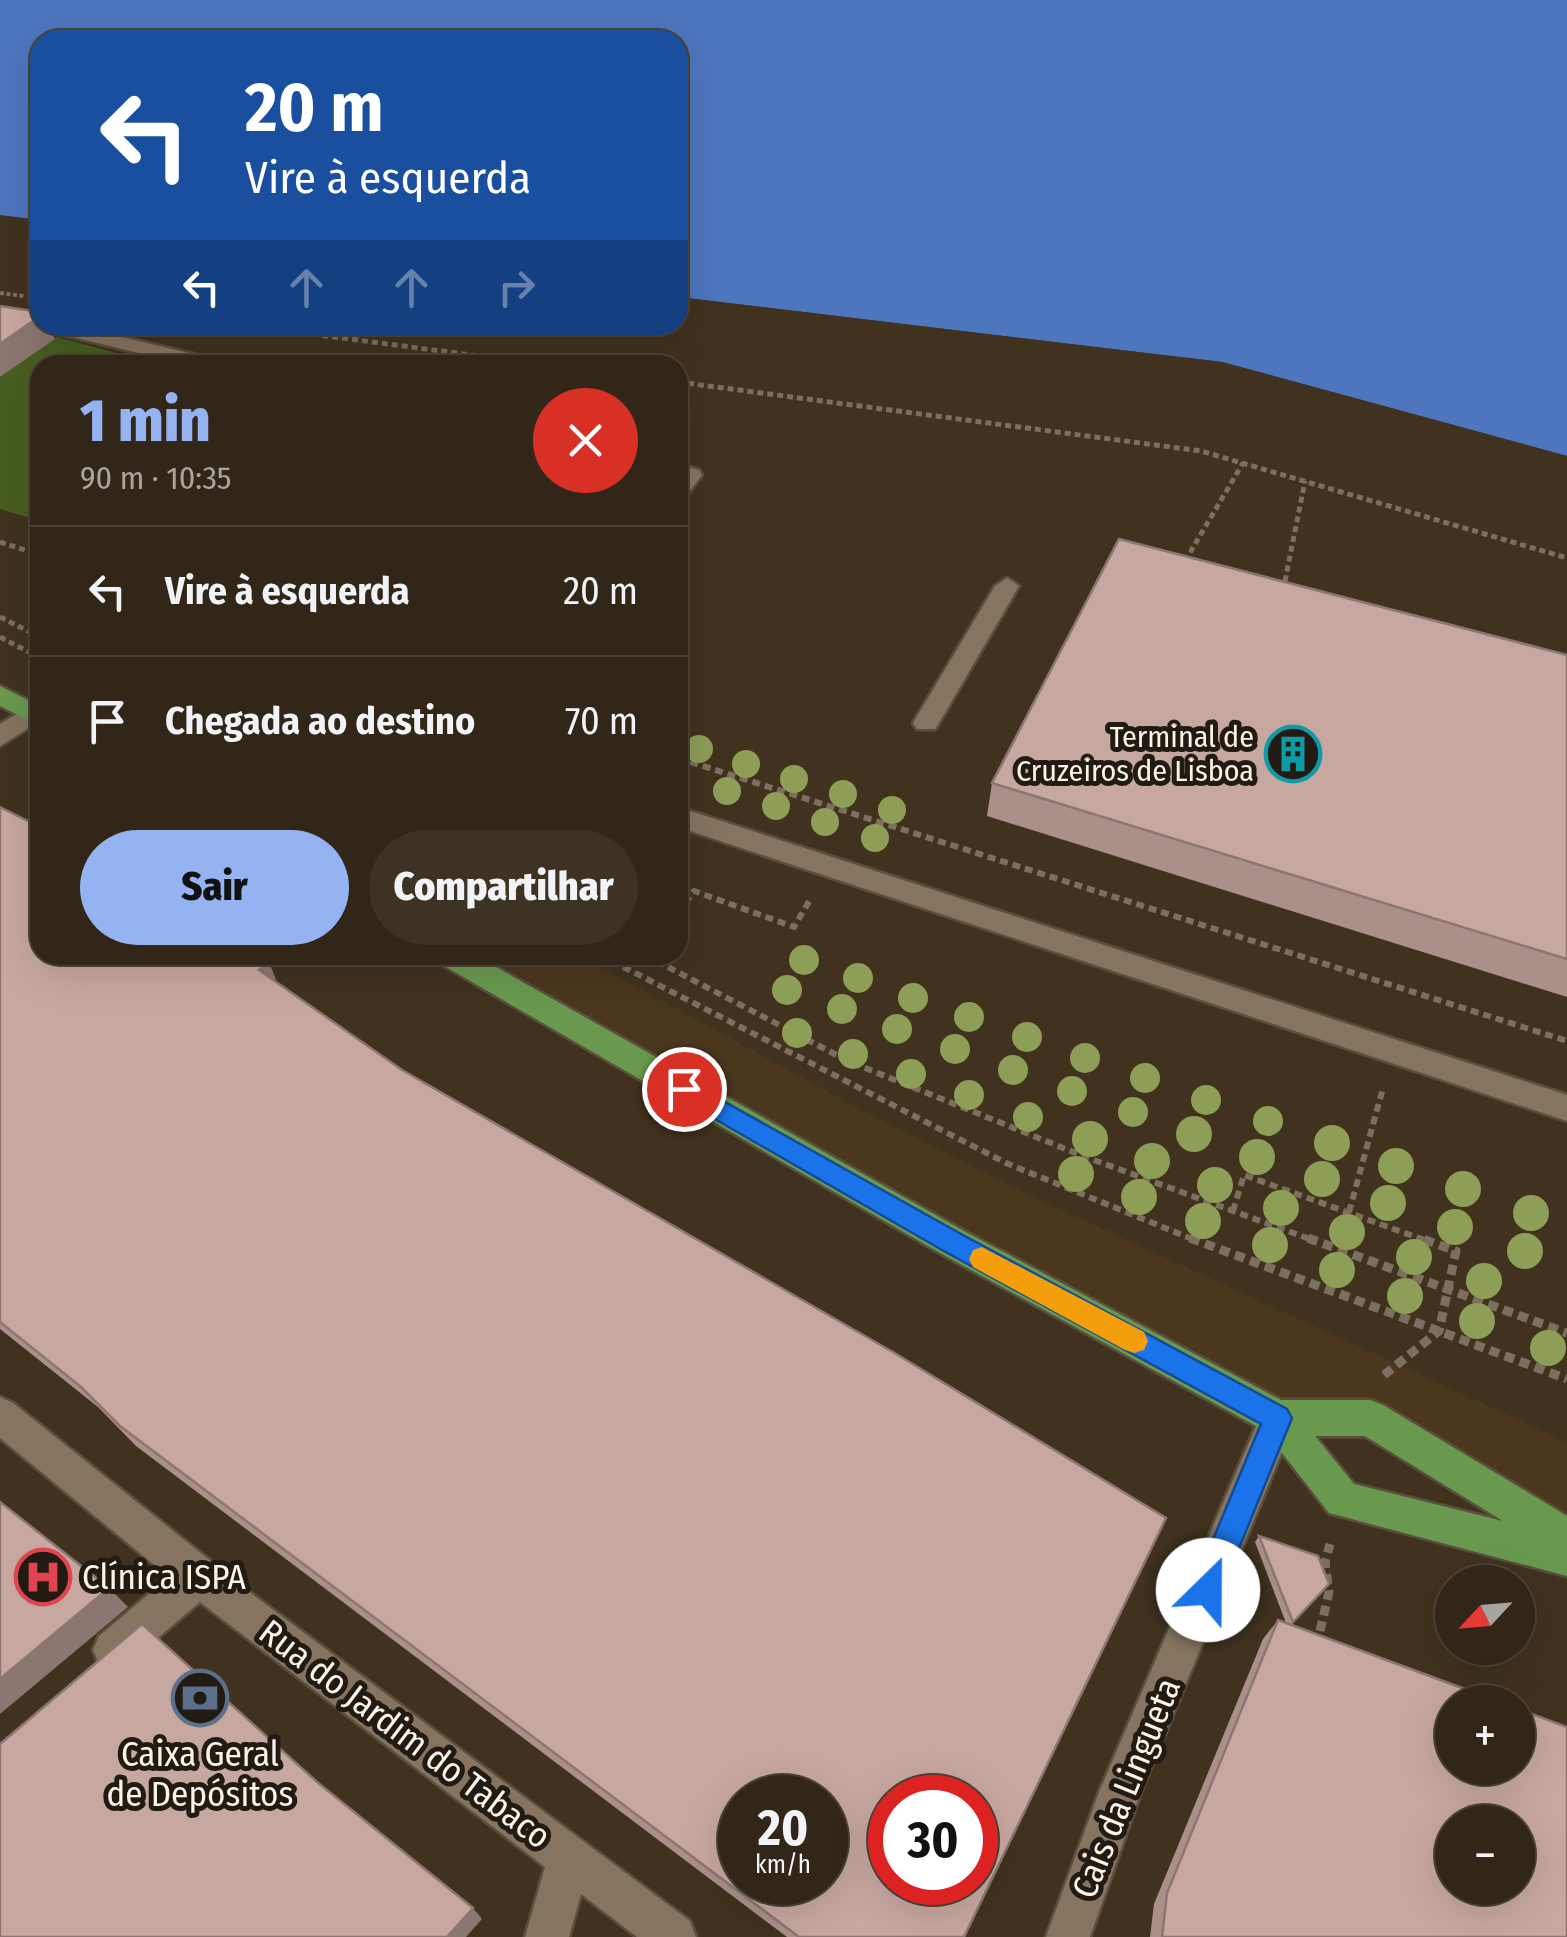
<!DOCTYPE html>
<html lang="pt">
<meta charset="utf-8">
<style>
:root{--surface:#312617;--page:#3d3224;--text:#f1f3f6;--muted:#a8a5a1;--line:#4c4336;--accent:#95b2f1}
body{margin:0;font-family:"Fira Sans Condensed",sans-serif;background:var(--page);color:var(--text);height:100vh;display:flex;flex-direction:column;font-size:38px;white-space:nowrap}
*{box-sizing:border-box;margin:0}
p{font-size:32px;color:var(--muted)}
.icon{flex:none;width:55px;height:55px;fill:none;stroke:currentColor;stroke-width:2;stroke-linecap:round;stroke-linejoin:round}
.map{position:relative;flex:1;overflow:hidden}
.details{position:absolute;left:30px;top:355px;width:658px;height:610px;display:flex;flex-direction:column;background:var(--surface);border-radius:30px;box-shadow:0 10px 40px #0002,0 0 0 2px var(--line)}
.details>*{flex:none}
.banner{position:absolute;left:30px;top:30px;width:658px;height:305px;border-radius:30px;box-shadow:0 10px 40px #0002,0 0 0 2px var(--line);background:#1a4fa0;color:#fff;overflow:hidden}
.needle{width:65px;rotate:244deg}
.buttons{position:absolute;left:1435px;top:1565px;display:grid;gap:20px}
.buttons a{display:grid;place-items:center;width:100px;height:100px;border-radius:50%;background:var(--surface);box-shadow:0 10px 40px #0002,0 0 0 2px var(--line);font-size:50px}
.speed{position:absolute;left:718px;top:1775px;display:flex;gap:20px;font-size:50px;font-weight:700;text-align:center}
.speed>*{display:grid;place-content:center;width:130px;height:130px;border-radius:50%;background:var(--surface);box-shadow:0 10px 40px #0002,0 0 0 2px var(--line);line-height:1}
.speed small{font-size:25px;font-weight:400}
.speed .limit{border:15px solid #d22;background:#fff;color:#111}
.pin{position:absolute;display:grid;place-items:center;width:85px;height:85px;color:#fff;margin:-42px;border:5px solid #fff;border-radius:50%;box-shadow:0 2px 10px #0007}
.me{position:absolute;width:110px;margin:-55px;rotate:23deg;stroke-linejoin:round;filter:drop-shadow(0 0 8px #0008)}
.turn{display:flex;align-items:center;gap:35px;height:210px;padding:0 50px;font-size:45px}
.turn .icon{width:130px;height:130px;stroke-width:2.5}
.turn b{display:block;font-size:70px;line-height:85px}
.lanes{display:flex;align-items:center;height:95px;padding:0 50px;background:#0003;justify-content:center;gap:50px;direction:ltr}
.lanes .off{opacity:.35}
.round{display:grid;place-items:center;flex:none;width:105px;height:105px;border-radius:52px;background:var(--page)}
.headline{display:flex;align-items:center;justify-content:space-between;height:170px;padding:0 50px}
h1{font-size:60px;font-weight:800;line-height:75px;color:var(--accent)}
.primary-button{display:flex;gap:20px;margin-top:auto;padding:20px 50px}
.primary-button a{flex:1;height:115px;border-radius:60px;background:var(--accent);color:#111;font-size:40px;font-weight:800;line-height:115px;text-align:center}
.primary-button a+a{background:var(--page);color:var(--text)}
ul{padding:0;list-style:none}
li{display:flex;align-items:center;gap:30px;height:130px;padding:0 50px;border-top:2px solid var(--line)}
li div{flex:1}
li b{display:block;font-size:38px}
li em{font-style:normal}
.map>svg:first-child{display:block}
.built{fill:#4a371e}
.green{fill:#485e20}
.water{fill:#4e76be}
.pier{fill:#41321f}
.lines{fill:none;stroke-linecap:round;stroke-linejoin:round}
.minor-casing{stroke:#5a4e3d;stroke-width:5}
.major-casing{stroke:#5a4e3d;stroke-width:5}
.path-far3{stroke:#7c6f5f;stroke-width:4;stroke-dasharray:4 2.5;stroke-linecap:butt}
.path-far2{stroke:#7c6f5f;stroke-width:5;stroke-dasharray:6 4;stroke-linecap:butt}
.path-far1{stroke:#7c6f5f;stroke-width:6;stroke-dasharray:8 5;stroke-linecap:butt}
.path{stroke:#7c6f5f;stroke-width:9;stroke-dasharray:10 6;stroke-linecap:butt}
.minor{fill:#867460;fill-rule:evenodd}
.major{fill:#69994f;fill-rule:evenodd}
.tree{fill:#8d9e57}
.wall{fill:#ab908a}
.shaded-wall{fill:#8b7671}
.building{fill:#c7a8a1;stroke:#8b7671;stroke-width:2.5;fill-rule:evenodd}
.route{fill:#1a73e8;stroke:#114b97;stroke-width:2.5}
.slow{fill:#f59e0b}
.labels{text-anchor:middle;stroke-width:10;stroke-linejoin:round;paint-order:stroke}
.poi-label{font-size:30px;fill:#fcf3e7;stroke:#221b13;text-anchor:end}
.near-poi-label{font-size:35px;fill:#fcf3e7;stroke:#221b13;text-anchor:start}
.near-street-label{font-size:35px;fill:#fcf3e7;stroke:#221b13}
</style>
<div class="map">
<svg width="1567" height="1937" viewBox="0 0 1567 1937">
<rect width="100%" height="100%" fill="#41321f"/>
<polygon class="built" points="451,955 579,955 843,1100 1027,1194 1567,1442 1567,1534 1198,1361"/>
<polygon class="green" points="57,337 161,365 40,365 40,521 0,509 0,377"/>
<polygon class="water" points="0,0 1567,0 1567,456 1222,362 678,297 678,40 40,40 40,220 0,215"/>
<polygon class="pier" points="678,297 1222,362 1567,456 1567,461 1221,367 678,302"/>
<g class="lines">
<g class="minor-casing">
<g id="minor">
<polygon points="39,321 40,325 72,325 222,361 225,365 189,365 39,329"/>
<polygon points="678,464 699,470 702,475 686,496 678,498"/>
<polygon points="1007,578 1019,586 939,723 935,729 917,729 913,723 995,586"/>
<polygon points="33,704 40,706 40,721 0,746 0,724"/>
<polygon points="678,807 1567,1095 1567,1121 678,827"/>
<polygon points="0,1397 13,1403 252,1594 690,1921 696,1937 637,1937 581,1894 569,1937 525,1937 545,1867 200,1602 127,1664 113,1670 99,1664 93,1650 99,1636 169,1577 0,1438"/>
<polygon points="1278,1400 1291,1405 1296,1418 1141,1792 1090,1937 1046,1937 1099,1792 1265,1405"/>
</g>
</g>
<g class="major-casing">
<g id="major">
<polygon points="0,686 40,706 40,726 0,706"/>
<path d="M 435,955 L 475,955 L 964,1231 L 1281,1400 L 1370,1400 L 1383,1405 L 1567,1516 L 1567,1576 L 1329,1513 L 1265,1431 L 940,1253 L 439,963 ZM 1315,1436 L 1365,1436 L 1503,1521 L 1354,1484 Z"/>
</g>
</g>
<polyline class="path-far3" points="0,293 24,296"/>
<g class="path-far2">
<polyline points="243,325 548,365"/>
<polyline points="678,382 1201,451 1567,558"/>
<polyline points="0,542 40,555"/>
<polyline points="1185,561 1243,463"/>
<polyline points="1283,591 1305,481"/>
<polyline points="0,617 40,637"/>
<polyline points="0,637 40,658"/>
</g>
<g class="path-far1">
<polyline points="678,758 1567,1041"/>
<polyline points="678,914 694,891 794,927 811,898"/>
<polyline points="600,955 1006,1163 1197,1241"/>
<polyline points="645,955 848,1061 1083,1156 1315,1241"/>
<polyline points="1233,1211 1244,1175 1427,1241"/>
<polyline points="1349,1212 1383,1088"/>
</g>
<g class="path">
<polyline points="1190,1238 1567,1379"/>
<polyline points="1308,1238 1567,1333"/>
<polyline points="1384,1375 1439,1331 1456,1251 1420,1238"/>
<polyline points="1320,1631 1329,1592 1325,1562 1330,1544"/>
</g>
<use href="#minor" class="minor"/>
<use href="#major" class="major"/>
</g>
<g class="tree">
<circle cx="699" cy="749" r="14"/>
<circle cx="746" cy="764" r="14"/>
<circle cx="794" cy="779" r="14"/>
<circle cx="727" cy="791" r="14"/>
<circle cx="843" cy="794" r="14"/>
<circle cx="776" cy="806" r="14"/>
<circle cx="892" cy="810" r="14"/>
<circle cx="825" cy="822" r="14"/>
<circle cx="875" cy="838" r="14"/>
<circle cx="804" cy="960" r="15"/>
<circle cx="858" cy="978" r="15"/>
<circle cx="787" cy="990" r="15"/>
<circle cx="913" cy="998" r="15"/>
<circle cx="842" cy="1009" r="15"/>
<circle cx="969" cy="1017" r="15"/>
<circle cx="897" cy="1029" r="15"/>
<circle cx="797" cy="1033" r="15"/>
<circle cx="1027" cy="1037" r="15"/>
<circle cx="955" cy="1049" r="15"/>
<circle cx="853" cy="1054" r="15"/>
<circle cx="1085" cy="1058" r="15"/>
<circle cx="1013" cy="1070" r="15"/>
<circle cx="911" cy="1074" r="15"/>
<circle cx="1145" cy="1078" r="15"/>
<circle cx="1072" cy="1091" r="15"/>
<circle cx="969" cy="1095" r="15"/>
<circle cx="1206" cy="1100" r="15"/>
<circle cx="1133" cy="1112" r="15"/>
<circle cx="1028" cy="1117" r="15"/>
<circle cx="1268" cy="1121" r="15"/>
<circle cx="1194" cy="1134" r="18"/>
<circle cx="1090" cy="1139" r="18"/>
<circle cx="1332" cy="1143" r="18"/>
<circle cx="1257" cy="1157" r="18"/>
<circle cx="1152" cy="1161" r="18"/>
<circle cx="1396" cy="1166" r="18"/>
<circle cx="1076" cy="1174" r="18"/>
<circle cx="1322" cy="1179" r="18"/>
<circle cx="1215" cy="1185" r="18"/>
<circle cx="1463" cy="1189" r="18"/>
<circle cx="1139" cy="1197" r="18"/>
<circle cx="1388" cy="1203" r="18"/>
<circle cx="1281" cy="1208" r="18"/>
<circle cx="1531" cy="1213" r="18"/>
<circle cx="1203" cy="1221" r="18"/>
<circle cx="1455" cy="1227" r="18"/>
<circle cx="1347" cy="1232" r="18"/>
<circle cx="1270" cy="1245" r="18"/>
<circle cx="1525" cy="1251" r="18"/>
<circle cx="1414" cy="1257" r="18"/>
<circle cx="1337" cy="1270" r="18"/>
<circle cx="1484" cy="1281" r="18"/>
<circle cx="1405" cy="1296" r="18"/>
<circle cx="1477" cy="1321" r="18"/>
<circle cx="1548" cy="1348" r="18"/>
</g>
<g class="wall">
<polygon points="1567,655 1567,997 987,816 992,783"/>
<polygon points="0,807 278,984 964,1937 787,1937 136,1446 98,1407 0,1329"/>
<polygon points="1259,1536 1329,1584 1291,1625 1567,1937 1150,1937 1154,1904 1263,1639 1278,1620 1286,1623 1255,1542"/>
</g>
<g class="shaded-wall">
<polygon points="40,316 40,325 49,325 55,339 0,377 0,344"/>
<polygon points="682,838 684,856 678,866 678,845"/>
<polygon points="269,962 279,987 259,970"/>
<polygon points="109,1588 128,1607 0,1714 0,1679"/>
<polygon points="473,1908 482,1919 466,1937 447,1937"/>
</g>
<g class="building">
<polygon points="0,306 40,312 40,316 0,344"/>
<polygon points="1119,539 1567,655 1567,959 992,783"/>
<path d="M 0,807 L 40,827 L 40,955 L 258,955 L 269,962 L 259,970 L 402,1070 L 898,1355 L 1166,1518 L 964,1937 L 799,1937 L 120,1426 L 81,1387 L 0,1322 ZM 740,1798 L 825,1798 L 825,1882 L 740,1882 ZM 890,1798 L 975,1798 L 975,1882 L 890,1882 Z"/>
<polygon points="0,1502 109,1588 0,1679"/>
<polygon points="1259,1536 1318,1556 1329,1584 1293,1622"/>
<path d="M 1278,1620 L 1500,1702 L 1452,1702 L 1452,1768 L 1518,1768 L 1518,1709 L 1567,1727 L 1567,1937 L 1162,1937 L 1167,1893 ZM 1452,1822 L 1518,1822 L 1518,1888 L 1452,1888 Z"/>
<polygon points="142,1624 317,1782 473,1908 447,1937 0,1937 0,1744"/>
</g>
<polygon class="route" points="684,1079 961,1234 1287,1409 1292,1418 1218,1600 1208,1605 1197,1600 1192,1590 1261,1424 942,1250 675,1096 672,1089 675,1082"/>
<polygon class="slow" points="982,1247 1144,1332 1148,1341 1144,1350 1134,1353 1125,1350 973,1267 969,1259 973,1250"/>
<defs>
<g id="building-ring" transform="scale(2.875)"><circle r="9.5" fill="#221b13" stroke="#0f9aa8" stroke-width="1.5"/><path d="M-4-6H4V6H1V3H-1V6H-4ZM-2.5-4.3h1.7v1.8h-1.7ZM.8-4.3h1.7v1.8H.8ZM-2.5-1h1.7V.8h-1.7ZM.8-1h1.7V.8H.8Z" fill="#0f9aa8"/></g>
<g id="hospital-ring" transform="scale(2.875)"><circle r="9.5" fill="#221b13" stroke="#e0444e" stroke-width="1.5"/><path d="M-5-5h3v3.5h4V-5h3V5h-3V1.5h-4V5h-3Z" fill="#e0444e"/></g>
<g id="bank-ring" transform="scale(2.875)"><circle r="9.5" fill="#221b13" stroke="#5c6f8a" stroke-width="1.5"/><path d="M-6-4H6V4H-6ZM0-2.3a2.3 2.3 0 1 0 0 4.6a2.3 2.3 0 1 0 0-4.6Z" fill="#5c6f8a"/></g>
</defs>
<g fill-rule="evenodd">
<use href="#building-ring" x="1293" y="754"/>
<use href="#hospital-ring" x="43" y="1577"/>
<use href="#bank-ring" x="200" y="1698"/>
</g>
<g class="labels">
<g class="poi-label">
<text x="1254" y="747">Terminal de<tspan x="1254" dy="34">Cruzeiros de Lisboa</tspan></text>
</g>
<g class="near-poi-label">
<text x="82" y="1589">Clínica ISPA</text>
<text x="200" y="1766" text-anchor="middle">Caixa Geral<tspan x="200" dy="40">de Depósitos</tspan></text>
</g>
<g class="near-street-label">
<text transform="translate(405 1734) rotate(37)" y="12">Rua do Jardim do Tabaco</text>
<text transform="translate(1126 1788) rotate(-68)" y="12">Cais da Lingueta</text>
</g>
</g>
</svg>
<div class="buttons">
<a><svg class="needle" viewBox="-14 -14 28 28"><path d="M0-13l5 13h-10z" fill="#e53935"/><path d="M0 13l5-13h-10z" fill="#a8a5a1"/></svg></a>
<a>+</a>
<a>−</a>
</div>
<div class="speed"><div>20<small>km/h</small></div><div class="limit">30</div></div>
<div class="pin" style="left:684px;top:1089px;background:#d93025"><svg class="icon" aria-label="arrive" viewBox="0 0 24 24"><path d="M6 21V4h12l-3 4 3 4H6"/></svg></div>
<svg class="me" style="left:1208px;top:1590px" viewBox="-20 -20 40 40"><circle r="19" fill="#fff"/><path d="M0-13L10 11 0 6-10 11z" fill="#1a73e8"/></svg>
<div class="banner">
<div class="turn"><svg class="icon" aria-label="left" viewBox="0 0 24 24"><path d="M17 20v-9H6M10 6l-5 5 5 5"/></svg><div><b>20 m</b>Vire à esquerda</div></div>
<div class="lanes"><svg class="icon" aria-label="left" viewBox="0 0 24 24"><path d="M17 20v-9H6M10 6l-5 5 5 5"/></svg><svg class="icon off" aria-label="ahead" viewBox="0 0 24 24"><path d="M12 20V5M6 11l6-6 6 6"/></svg><svg class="icon off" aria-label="ahead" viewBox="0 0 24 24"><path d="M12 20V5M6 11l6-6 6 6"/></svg><svg class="icon off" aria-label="right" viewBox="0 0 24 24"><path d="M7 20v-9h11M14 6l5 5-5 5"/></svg></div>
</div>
<section class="details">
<div class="headline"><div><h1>1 min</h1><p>90 m · 10:35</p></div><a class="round" style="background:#d93025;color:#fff"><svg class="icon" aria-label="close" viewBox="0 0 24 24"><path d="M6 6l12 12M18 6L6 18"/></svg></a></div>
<ul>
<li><svg class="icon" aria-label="left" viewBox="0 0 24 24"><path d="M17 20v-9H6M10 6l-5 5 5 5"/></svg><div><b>Vire à esquerda</b></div><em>20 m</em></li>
<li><svg class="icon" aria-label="arrive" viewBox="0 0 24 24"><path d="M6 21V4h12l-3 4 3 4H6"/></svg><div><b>Chegada ao destino</b></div><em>70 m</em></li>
</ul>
<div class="primary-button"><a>Sair</a><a>Compartilhar</a></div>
</section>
</div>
